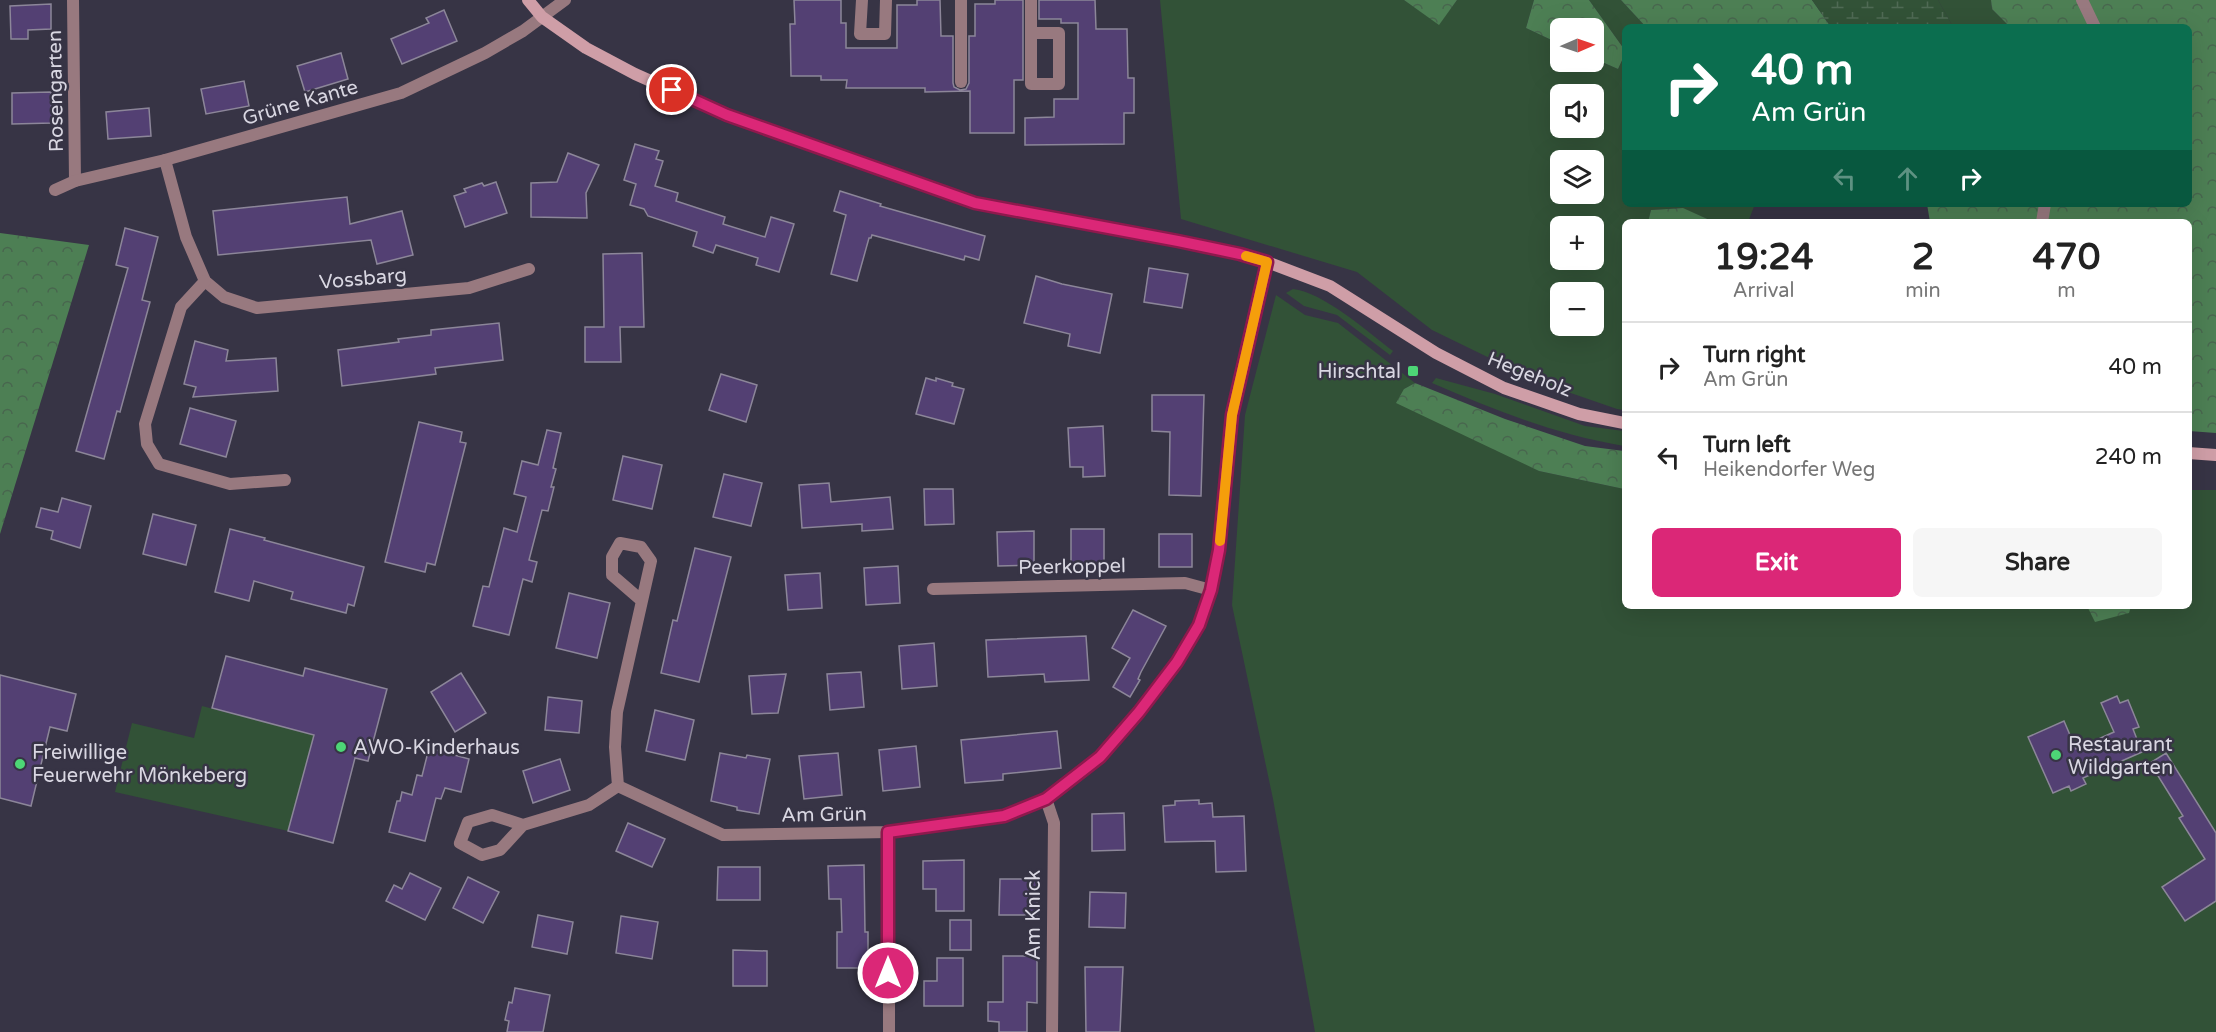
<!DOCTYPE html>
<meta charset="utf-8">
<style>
:root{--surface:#fff;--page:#f6f6f6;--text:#222;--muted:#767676;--line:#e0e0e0;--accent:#db2777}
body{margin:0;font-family:"Varela Round",sans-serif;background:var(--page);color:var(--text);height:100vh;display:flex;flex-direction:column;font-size:22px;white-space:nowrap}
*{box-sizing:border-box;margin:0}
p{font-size:20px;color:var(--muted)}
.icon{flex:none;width:33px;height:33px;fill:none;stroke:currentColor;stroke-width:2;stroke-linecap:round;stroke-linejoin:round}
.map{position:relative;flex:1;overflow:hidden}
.side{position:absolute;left:1622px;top:219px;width:570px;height:390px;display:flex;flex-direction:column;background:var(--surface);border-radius:9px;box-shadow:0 6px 24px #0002}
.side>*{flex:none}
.hud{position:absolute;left:1622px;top:24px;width:570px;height:183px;border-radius:9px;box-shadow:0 6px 24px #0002;background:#0b6e4f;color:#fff;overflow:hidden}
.needle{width:39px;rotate:88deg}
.fabs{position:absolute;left:1550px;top:18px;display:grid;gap:12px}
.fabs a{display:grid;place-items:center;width:54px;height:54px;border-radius:9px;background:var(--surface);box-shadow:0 6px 24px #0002;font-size:30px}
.pin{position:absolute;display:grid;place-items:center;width:51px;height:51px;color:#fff;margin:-26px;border:3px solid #fff;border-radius:50%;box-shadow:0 2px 6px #0007}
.me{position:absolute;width:66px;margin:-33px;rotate:0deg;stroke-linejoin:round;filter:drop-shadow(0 0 4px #0008)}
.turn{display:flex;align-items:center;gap:21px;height:126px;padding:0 30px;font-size:27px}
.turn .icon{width:78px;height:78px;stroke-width:2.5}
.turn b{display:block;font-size:42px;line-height:51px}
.lanes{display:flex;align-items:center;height:57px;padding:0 30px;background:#0003;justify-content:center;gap:30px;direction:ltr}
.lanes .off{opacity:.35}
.eta{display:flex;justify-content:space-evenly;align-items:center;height:102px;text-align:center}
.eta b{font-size:36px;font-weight:800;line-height:42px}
.action{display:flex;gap:12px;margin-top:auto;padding:12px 30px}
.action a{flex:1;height:69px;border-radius:9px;background:var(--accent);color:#fff;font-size:24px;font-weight:800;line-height:69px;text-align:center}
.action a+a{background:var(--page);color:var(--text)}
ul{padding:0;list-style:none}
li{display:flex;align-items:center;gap:18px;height:90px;padding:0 30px;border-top:2px solid var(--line)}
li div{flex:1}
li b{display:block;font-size:22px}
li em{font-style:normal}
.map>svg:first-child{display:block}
.green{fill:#325237;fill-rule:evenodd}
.forest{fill:url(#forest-crowns)}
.wetland{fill:url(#wetland-marsh)}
.building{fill:#534073;stroke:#8c8699;stroke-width:1.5}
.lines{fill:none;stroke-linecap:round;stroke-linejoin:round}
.street{stroke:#98797f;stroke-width:12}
.secondary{stroke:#cf9ea7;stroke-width:12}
.route-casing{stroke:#8e194d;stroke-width:15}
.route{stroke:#db2777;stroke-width:10}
.slow{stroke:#f59e0b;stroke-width:10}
.poi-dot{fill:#4dd676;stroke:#373445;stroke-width:2}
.labels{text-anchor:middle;stroke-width:5;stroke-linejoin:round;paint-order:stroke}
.street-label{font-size:20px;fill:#d9d7e2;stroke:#373445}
.poi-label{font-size:20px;fill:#d9d7e2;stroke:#373445;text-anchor:start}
</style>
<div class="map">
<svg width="2216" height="1032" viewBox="0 0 2216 1032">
<defs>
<pattern id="forest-crowns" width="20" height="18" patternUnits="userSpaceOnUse" patternTransform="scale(1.5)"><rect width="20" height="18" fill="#4d7f54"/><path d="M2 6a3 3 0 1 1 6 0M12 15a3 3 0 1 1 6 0" fill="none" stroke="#48664e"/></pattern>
<pattern id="wetland-marsh" width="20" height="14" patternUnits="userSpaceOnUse" patternTransform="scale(1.5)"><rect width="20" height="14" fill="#325237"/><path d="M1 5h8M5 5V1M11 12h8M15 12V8" fill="none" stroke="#4f6a54"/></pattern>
</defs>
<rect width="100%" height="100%" fill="#373445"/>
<g class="green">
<path d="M 1160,0 L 1404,0 L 1439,24 L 1457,0 L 1534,0 L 1526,28 L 1560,44 L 1560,62 L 1593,62 L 1593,58 L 1618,69 L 1624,56 L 1624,204 L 1755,204 L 1748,222 L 1714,222 L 1682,208 L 1651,210 L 1648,222 L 1624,222 L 1624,410 L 1617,409 L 1539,382 L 1432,330 L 1357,272 L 1181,219 ZM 1560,94 L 1593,94 L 1593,128 L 1560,128 ZM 1560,160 L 1593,160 L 1593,194 L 1560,194 ZM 1560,226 L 1593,226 L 1593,260 L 1560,260 ZM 1560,292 L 1593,292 L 1593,326 L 1560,326 Z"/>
<polygon points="1589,0 1621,0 1646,27 1624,27 1624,49"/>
<polygon points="1938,0 1991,0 1992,9 2010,27 1953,27"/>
<path d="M 1293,289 C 1323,292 1368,332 1393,351 L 1390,355 L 1337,315 L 1304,306 L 1286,293 Z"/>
<polygon points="1276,295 1305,315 1338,323 1415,383 1404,389 1539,471 1624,489 1624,606 2188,606 2189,490 2216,490 2216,1032 1315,1032 1273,799 1232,605 1245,415"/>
<path d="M 1436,378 L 1495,394 L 1585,426 L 1624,431 L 1624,446 C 1554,434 1497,411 1432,383 Z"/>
<polygon points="202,706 314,735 288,831 115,792 132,723 194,738"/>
</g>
<g class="forest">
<polygon points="1404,0 1457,0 1439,25"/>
<polygon points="1534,0 1589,0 1624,49 1624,56 1618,69 1593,58 1593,28 1560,28 1560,44 1526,28"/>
<polygon points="1621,0 1812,0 1831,27 1646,27"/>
<polygon points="1991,0 2216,0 2216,433 2189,431 2188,222 1930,222 1927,204 2188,204 2188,27 2010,27 1992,9"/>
<polygon points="1683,208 1714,222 1648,222 1651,210"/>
<polygon points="0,233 89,245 0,534"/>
<polygon points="1415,383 1505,419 1585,446 1624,451 1624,489 1539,471 1396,403 1404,389"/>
<polygon points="2087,606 2131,606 2129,613 2095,622"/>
</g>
<polygon class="wetland" points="1812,0 1938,0 1953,27 1831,27"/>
<g class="building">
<polygon points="794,0 841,0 841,23 846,23 846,48 897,48 897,5 917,5 917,0 940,0 941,36 953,36 953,83 954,87 960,90 966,89 969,83 969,36 975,36 975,4 995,4 995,0 1023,0 1023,80 1014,80 1014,133 970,133 970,91 925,92 925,88 846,88 847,80 821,80 821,76 791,76 790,24 795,24"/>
<polygon points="1039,0 1095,0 1096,29 1127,29 1128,78 1134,78 1134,113 1124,113 1124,144 1025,145 1025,118 1054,117 1054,99 1078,99 1078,23 1061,23 1061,19 1039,19"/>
<polygon points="51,4 51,29 28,30 28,39 11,39 10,6"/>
<polygon points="444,10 457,41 402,64 391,39 429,23 426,18"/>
<polygon points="341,53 348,79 305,92 297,66"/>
<polygon points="244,81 249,106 206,114 201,89"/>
<polygon points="51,92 52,123 12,124 12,93"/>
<polygon points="149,108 151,136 108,139 106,112"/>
<polygon points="635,144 659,151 656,159 663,161 655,186 678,193 676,201 725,217 723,224 765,237 771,217 794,224 779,272 756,265 758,258 716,245 713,253 693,246 697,232 648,216 644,209 630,205 636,184 624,180"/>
<polygon points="568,153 599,165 586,193 587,218 531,217 531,183 557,182"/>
<polygon points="496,182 507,213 465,227 454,196 466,192 464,189 482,183 484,186"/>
<polygon points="840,191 881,204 880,206 985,236 979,260 965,256 964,260 872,235 871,238 869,238 857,281 831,274 846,215 834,211"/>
<polygon points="347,197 350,224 402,211 413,255 377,264 371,240 218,255 213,211"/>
<polygon points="125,228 158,237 142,300 150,302 120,412 117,411 104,459 76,451 128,268 116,265"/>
<polygon points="642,253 644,327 620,327 621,362 585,362 585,327 604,327 603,254"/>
<polygon points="1149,268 1188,274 1182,308 1144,302"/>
<polygon points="1036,276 1062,284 1112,294 1100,353 1068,346 1070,334 1024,323"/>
<polygon points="499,323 503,360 435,368 436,374 342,386 338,350 399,342 398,339 431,335 431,330"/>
<polygon points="195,341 228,350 226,361 276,358 278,391 193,397 196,387 184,384"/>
<polygon points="721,374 757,385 746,422 709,410"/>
<polygon points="926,378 936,381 936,378 953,383 952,386 964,389 954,424 916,414"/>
<polygon points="1152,395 1204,395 1201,496 1169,495 1170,432 1152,431"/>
<polygon points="190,408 236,421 226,457 180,444"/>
<polygon points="419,422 462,432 460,442 466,443 435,565 427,563 425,572 385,562"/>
<polygon points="1103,426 1105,476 1083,477 1083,467 1070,467 1068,428"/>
<polygon points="547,430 561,433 553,468 556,469 551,487 554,487 548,511 542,510 529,560 537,562 532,582 523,579 509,635 473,626 483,586 489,587 504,528 517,532 526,497 514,494 522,461 538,465"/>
<polygon points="623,456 662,465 652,509 613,500"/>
<polygon points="724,474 762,483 751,526 713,517"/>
<polygon points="829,483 831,502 890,497 893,529 862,531 862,524 802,528 799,485"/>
<polygon points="924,489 953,489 954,524 925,525"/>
<polygon points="62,498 91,506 80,548 51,539 53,531 36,527 41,508 58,512"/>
<polygon points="153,514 196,525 186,565 143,554"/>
<polygon points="230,529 265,538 264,540 364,567 354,606 348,604 346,613 291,599 293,592 254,581 249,601 215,592"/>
<rect x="1071" y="529" width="33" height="35"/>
<polygon points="1034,531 1034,565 998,566 997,532"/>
<rect x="1159" y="534" width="33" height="33"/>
<polygon points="695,548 731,557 699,682 661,673 673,620 677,621"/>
<polygon points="898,566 900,603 866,605 864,568"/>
<polygon points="820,573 822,608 788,610 785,575"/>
<polygon points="569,593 610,603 597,658 556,648"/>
<polygon points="1133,610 1166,626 1141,672 1138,679 1140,680 1130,697 1113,687 1130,658 1112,648"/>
<polygon points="1086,636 1089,680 1045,682 1044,674 988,677 986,640"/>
<polygon points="934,643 937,686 902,689 899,646"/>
<polygon points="226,656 303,676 305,668 387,689 368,761 355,758 333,843 288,831 314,735 212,708"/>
<polygon points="861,672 864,707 830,710 827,674"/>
<polygon points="461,673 486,713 455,732 431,692"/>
<polygon points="786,674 778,713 752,714 749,676"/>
<polygon points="0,675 76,694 67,731 50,727 31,806 0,798"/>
<polygon points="2117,696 2120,703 2128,700 2139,727 2133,729 2142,752 2083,778 2086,784 2071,791 2069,786 2053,793 2028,737 2064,721 2076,749 2114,732 2101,703"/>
<polygon points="548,697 582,701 579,733 545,730"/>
<polygon points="655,710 694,720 685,760 646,751"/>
<polygon points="1057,731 1061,768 1003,774 1003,780 965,783 961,740"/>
<polygon points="916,746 920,787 883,791 879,750"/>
<polygon points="429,748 469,759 461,792 445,788 441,799 436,798 425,841 389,832 397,801 400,801 402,792 412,795 417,775 422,776"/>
<polygon points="720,753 746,758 747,755 770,759 759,814 737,810 737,807 711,801"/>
<polygon points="838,753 842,795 804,799 799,756"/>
<polygon points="2166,753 2216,833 2216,901 2185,921 2162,887 2205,859 2179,818 2183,816 2150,763"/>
<polygon points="560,759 570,790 533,803 523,771"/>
<polygon points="1199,800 1199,804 1212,803 1213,817 1244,816 1246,871 1216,872 1215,841 1165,842 1163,806 1175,805 1175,801"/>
<polygon points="1124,813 1125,850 1092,851 1092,814"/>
<polygon points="628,823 665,839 652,867 616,851"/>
<polygon points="964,860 964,911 936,911 936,889 923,889 923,861"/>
<polygon points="864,865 865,932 868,932 868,968 837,968 837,932 842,932 841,899 829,899 828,866"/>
<polygon points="718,867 760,867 760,900 717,900"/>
<polygon points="410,873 441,888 425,920 386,901 394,885 402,889"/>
<polygon points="468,877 499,892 483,923 453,908"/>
<polygon points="1000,879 1037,879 1037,915 999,915"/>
<polygon points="1090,892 1126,893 1125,928 1089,927"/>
<polygon points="538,915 573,922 567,954 532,947"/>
<polygon points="621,916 658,922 652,959 616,953"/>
<rect x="950" y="920" width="21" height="30"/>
<polygon points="733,950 767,951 767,986 733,986"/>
<polygon points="1003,956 1037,956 1037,1003 1027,1002 1027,1032 999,1032 999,1022 988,1021 988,1002 1003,1002"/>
<polygon points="937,958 963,958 963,1006 924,1006 924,981 937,981"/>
<polygon points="1085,967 1123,967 1120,1032 1086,1032"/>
<polygon points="515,988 550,995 543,1032 507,1032 509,1021 505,1020 509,1002 512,1003"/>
</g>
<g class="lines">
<g class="street">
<polyline points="73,0 75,181"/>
<polyline points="862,0 860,34 885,34 886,0"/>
<polyline points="961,0 961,82"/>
<polyline points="1031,0 1031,84 1059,84 1059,33 1031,33"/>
<polyline points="2082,0 2095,27"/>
<polyline points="165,160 186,237 205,281 224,297 257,308 469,288 529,269"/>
<polyline points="55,190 75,181 165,160 401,93 485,53 523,31 565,0"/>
<polyline points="2042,222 2045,204"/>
<polyline points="205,281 181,307 145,424 147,444 159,464 230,484 285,480"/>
<polyline points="933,589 1185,583 1211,590"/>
<polyline points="642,601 612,575 612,557 620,543 641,547 651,561 617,712 615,747 618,786 723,835 889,832 1004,816 1046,799 1100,757 1139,713 1177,662 1199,625 1211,590 1219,550 1232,415 1267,262"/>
<polyline points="1046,799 1054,823 1052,1032"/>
<polyline points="523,825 500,850 482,855 460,843 468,822 492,815 523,825 589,805 618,786"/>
<polyline points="889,832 889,1032"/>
</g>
<g class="secondary">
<polyline points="528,0 542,17 586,48 635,74 727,115 975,203 1178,241 1240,254 1267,262 1330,286 1436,353 1504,388 1579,414 1624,423"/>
<polyline points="2188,453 2216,455"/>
</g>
</g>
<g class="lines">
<g class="route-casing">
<polyline id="route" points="672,90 727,115 975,203 1178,241 1240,254 1267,262 1232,415 1219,550 1211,590 1199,625 1177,662 1139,712 1100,757 1046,799 1004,816 888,832 888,973"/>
</g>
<use href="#route" class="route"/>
<polyline class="slow" points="1220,541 1232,415 1267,262 1246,256"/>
</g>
<g class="poi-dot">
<rect x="1407" y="365" width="12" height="12" rx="3"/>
<circle cx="341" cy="747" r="6"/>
<circle cx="2056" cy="755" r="6"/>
<circle cx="20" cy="764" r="6"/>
</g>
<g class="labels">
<g class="street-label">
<text transform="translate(55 91) rotate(-91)" y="7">Rosengarten</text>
<text transform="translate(300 102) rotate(-16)" y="7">Grüne Kante</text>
<text transform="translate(363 278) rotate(-5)" y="7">Vossbarg</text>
<text transform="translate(1530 374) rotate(22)" y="7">Hegeholz</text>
<text transform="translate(1072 566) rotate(-1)" y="7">Peerkoppel</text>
<text transform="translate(824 814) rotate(-1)" y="7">Am Grün</text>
<text transform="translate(1033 915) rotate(-90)" y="7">Am Knick</text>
</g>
<g class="poi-label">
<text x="1401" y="378" text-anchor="end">Hirschtal</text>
<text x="2068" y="751">Restaurant<tspan x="2068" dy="23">Wildgarten</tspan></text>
<text x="353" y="754">AWO-Kinderhaus</text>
<text x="32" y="759">Freiwillige<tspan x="32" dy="23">Feuerwehr Mönkeberg</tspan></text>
</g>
</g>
</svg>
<div class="fabs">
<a><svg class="needle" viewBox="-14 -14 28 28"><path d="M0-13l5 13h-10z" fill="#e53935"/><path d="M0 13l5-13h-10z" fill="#767676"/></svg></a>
<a><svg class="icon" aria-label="sound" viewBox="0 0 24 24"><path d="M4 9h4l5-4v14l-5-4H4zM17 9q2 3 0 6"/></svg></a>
<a><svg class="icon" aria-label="layers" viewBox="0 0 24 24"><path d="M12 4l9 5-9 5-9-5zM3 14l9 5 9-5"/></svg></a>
<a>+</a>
<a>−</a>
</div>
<div class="pin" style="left:672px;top:90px;background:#d93025"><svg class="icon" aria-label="arrive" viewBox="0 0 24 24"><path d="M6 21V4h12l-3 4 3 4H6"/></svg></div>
<svg class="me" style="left:888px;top:973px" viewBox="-20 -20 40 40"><circle r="17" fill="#db2777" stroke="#fff" stroke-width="3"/><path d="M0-11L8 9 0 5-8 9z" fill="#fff"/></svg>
<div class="hud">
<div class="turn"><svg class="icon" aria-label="right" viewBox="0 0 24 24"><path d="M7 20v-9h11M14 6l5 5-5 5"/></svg><div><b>40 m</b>Am Grün</div></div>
<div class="lanes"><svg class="icon off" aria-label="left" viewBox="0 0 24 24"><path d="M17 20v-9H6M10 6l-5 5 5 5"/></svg><svg class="icon off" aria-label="ahead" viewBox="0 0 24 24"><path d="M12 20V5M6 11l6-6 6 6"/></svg><svg class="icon" aria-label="right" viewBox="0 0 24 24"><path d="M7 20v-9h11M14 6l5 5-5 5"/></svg></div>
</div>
<section class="side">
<div class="eta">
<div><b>19:24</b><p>Arrival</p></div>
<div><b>2</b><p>min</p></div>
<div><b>470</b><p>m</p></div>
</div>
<ul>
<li><svg class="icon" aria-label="right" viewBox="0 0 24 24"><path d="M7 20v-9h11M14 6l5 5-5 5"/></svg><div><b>Turn right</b><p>Am Grün</p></div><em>40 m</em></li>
<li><svg class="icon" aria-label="left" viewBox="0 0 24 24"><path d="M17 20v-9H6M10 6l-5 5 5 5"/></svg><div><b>Turn left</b><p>Heikendorfer Weg</p></div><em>240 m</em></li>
</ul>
<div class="action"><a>Exit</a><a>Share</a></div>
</section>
</div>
